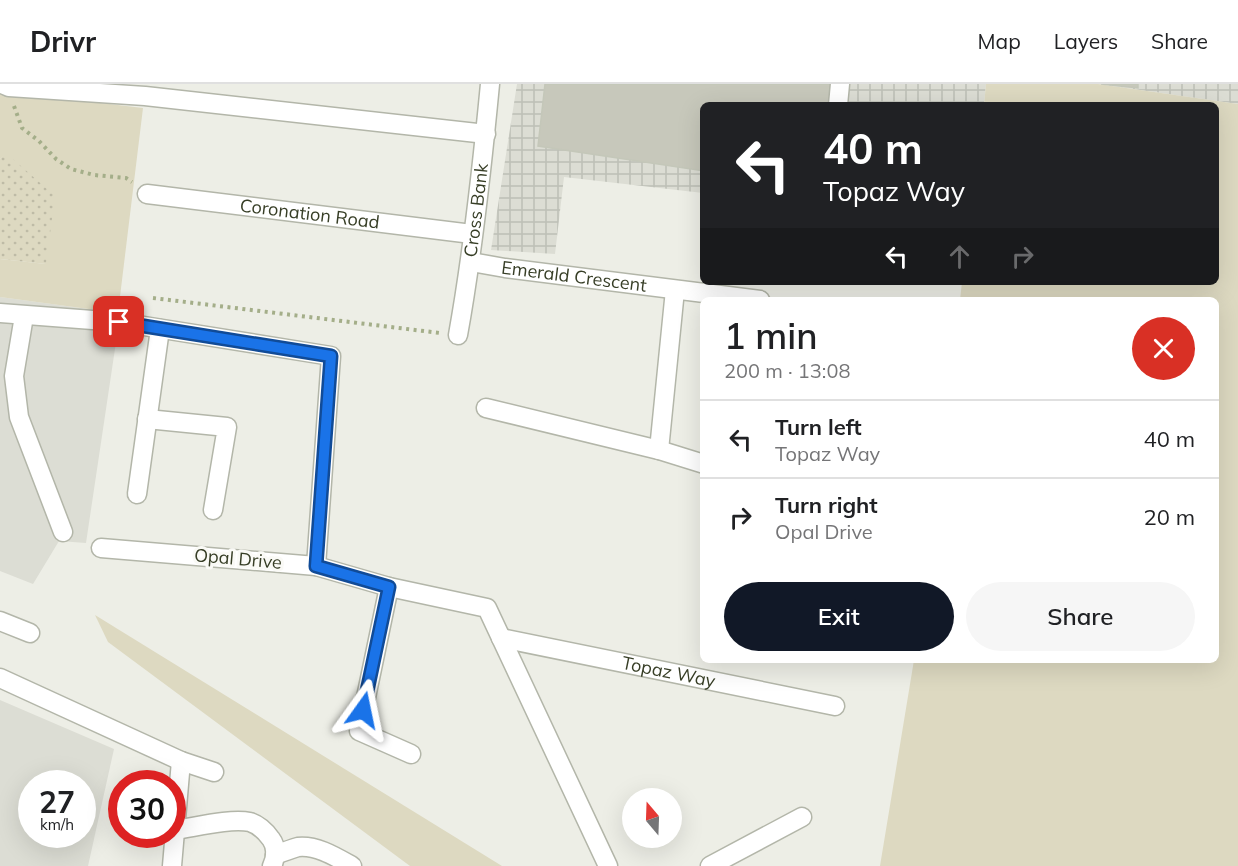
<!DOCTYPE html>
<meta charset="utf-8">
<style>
:root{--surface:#fff;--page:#f6f6f6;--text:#202124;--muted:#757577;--line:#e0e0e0;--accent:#111827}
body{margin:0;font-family:Mulish,sans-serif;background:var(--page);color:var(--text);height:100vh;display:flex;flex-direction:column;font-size:22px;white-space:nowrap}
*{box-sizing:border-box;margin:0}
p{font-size:20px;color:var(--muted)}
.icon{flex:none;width:33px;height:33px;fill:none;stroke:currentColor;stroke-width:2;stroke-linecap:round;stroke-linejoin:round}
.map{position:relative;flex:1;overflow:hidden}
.details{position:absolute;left:700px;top:213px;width:519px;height:366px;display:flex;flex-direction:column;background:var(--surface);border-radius:9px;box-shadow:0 6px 24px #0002}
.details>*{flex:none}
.banner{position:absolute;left:700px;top:18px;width:519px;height:183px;border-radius:9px;box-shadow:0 6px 24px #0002;background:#202124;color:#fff;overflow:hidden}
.needle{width:39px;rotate:341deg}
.tools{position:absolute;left:622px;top:704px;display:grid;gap:12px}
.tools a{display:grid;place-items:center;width:60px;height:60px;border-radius:50%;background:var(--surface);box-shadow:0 6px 24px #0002;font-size:30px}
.speed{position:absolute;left:18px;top:686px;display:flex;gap:12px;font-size:30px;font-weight:700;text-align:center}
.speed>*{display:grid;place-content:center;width:78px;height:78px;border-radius:50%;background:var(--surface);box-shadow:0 6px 24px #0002;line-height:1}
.speed small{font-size:15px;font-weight:400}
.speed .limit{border:9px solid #d22;background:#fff;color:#111}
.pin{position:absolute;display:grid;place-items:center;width:51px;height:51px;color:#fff;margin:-26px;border-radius:12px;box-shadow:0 3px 9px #0006}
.me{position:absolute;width:66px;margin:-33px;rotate:12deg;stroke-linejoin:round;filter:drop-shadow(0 0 4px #0008)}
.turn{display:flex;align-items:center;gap:21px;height:126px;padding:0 24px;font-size:27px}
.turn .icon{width:78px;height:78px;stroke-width:2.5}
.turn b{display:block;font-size:42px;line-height:51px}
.lanes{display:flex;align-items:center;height:57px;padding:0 24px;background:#0003;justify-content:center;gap:30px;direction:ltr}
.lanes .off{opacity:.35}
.round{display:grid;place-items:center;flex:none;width:63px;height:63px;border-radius:32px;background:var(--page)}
.headline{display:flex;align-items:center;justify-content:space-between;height:102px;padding:0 24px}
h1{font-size:36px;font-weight:600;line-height:45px}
.button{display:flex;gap:12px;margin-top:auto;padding:12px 24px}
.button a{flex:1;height:69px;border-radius:36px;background:var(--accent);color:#fff;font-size:24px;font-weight:600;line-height:69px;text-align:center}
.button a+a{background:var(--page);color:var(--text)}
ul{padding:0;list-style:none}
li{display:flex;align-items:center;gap:18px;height:78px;padding:0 24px;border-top:2px solid var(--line)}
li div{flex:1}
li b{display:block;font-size:22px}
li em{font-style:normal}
header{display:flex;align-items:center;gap:36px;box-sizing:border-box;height:84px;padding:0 30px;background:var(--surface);border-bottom:2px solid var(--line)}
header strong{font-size:28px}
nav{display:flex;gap:33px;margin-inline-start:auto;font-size:21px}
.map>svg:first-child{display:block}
.built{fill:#dcddd4;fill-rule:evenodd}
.industrial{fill:url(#industrial-grid)}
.green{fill:#ddd9c1}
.park{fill:url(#park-dots)}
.building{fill:#c7c8bb;stroke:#c4c7b9;stroke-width:1.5}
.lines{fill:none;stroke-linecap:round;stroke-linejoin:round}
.minor-casing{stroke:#b3b6a9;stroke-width:21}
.path{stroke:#a4ae89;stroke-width:4;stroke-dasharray:3 4.5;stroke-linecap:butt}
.minor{stroke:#fff;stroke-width:18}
.route-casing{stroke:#114b97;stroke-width:15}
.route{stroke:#1a73e8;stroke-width:10}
.labels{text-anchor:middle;stroke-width:6;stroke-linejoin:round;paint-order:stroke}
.street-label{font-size:18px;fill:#373e26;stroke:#fafaf6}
</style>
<header>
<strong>Drivr</strong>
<nav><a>Map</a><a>Layers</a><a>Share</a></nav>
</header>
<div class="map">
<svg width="1238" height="782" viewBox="0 0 1238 782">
<defs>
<pattern id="industrial-grid" width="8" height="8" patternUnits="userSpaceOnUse" patternTransform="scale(1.5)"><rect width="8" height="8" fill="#dcddd4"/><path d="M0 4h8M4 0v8" fill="none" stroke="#bdbfb6"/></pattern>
<pattern id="park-dots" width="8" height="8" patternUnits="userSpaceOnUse" patternTransform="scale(1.5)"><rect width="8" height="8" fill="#ddd9c1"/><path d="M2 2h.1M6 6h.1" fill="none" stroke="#bebba6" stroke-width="1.8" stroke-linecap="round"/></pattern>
</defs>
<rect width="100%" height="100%" fill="#edeee6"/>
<g class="built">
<polygon points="0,213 118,229 119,238 86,459 59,457 33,500 0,487"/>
<path d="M 0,616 L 114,665 L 88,782 L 0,782 ZM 32,699 L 82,699 L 82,750 L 32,750 Z"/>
</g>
<g class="industrial">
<polygon points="517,0 986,0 984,21 704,21 703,109 564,93 555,170 491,166"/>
<polygon points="1098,0 1238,0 1238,20"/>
</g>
<g class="green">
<polygon points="986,0 1098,0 1238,20 1238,782 880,782 914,576 1216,576 1216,216 960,216 962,198 1216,198 1216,21 984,21"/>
<polygon points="0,7 143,24 118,229 0,213 0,175 46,180 6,70 0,75"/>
<polygon points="95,531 502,782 410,782 108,558"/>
</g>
<polygon class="park" points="6,69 55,112 46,180 0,175 0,75"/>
<g class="building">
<polygon points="545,0 832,0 831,21 704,21 704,87 538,62"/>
<polygon points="1101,0 1138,0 1138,4"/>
</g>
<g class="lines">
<g class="minor-casing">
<g id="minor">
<polyline points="2,0 9,3 145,12 486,50"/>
<polyline points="838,21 840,0"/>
<path id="s1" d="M 147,110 L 472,150"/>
<path id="s2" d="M 471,178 L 505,184 L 760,216"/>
<polyline points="0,229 119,238 331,272 316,482 101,464"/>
<polyline points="24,232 14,292 19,333 63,448"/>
<path id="s3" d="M 458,251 C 473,168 482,84 490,0"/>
<polyline points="486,324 659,366 704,380"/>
<polyline points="147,335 227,343 213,426"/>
<polyline points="659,366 675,206"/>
<polyline points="137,410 160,245"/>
<polyline points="316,482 389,503 487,524 608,782"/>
<polyline points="389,503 359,647 411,670"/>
<polyline points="0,537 30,549"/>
<path id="s4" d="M 501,554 L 835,622"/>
<polyline points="0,594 181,677 214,688"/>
<path d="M 175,746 C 196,743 230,734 250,738 C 259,741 266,748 271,755 C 277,763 276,774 272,782"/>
<path d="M 275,771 C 283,768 291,765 298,763 C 317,761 336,773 352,782"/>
<polyline points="172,782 181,677"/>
<polyline points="710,782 802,733"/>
</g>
</g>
<g class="path">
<polyline points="14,22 22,44 39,57 56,75 71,85 94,91 126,94 132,98"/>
<polyline points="153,214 440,249"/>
</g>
<use href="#minor" class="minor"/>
</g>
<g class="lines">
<g class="route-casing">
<polyline id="route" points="119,238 331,272 316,482 389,503 363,626"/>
</g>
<use href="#route" class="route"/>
</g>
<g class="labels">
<g class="street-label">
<text dy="6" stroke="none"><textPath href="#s3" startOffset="126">Cross Bank</textPath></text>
<text dy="6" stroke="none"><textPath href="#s1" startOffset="164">Coronation Road</textPath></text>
<text dy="6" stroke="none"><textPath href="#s2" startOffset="104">Emerald Crescent</textPath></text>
<text transform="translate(238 475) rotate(5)" y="6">Opal Drive</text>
<text dy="6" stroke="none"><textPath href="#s4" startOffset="171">Topaz Way</textPath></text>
</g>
</g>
</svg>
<div class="tools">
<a><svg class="needle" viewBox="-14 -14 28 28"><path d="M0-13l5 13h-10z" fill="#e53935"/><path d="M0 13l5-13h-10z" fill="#757577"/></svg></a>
</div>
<div class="speed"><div>27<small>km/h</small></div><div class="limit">30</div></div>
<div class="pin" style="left:119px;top:238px;background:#d93025"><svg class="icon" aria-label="arrive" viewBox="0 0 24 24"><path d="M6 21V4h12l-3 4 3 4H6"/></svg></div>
<svg class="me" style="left:363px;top:626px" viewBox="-20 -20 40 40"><path d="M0-17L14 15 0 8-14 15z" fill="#1a73e8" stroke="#fff" stroke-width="4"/></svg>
<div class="banner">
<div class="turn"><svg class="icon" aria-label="left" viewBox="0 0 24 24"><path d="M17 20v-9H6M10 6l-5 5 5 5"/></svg><div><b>40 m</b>Topaz Way</div></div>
<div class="lanes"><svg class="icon" aria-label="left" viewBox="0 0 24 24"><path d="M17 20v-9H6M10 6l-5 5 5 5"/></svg><svg class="icon off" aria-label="ahead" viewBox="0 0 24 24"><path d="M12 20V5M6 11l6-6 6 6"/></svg><svg class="icon off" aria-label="right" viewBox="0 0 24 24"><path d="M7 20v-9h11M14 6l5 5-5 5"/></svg></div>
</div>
<section class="details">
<div class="headline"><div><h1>1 min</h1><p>200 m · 13:08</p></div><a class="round" style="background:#d93025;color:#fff"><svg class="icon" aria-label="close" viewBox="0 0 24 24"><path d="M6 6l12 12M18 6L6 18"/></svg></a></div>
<ul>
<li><svg class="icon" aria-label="left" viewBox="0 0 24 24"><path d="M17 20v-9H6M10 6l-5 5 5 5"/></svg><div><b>Turn left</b><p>Topaz Way</p></div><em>40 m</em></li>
<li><svg class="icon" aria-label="right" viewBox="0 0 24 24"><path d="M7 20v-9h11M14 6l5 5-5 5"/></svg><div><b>Turn right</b><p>Opal Drive</p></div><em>20 m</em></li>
</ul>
<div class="button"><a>Exit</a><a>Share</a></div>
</section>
</div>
